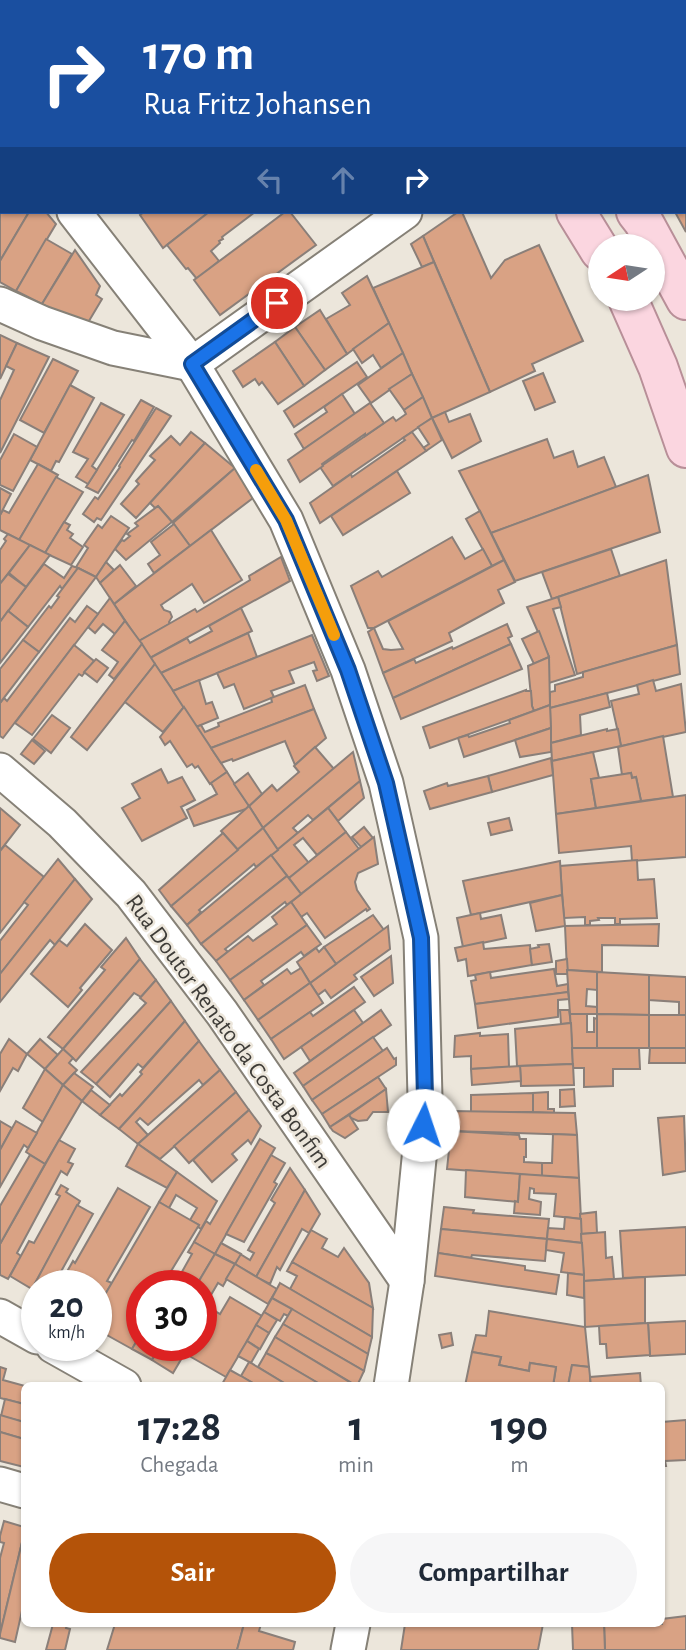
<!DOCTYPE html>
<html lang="pt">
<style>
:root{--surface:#fff;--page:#f6f6f7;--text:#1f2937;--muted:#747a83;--accent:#b45309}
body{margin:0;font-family:"Alegreya Sans",sans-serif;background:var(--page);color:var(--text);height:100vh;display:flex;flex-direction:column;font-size:26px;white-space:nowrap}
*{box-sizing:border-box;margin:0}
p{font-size:23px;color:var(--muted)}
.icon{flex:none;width:38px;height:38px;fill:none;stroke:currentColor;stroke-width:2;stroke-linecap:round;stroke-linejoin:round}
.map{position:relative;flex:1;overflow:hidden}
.drawer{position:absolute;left:21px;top:1382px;width:644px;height:245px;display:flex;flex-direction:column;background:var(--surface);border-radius:10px;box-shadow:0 2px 5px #0004}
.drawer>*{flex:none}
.banner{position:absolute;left:0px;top:0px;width:686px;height:214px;box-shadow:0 2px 5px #0004;background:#1a4fa0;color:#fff;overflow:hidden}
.needle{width:46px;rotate:258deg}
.controls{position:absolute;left:588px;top:234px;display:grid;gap:14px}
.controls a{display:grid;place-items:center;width:77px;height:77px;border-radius:50%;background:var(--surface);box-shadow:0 2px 5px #0004;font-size:35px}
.speed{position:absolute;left:21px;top:1270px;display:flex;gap:14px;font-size:35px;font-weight:700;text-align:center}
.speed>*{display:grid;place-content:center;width:91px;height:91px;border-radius:50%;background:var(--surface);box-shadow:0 2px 5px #0004;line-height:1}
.speed small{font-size:18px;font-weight:400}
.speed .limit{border:10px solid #d22;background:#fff;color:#111}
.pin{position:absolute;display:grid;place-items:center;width:60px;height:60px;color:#fff;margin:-30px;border:4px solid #fff;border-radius:50%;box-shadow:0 2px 7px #0007}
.me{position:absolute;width:77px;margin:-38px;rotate:4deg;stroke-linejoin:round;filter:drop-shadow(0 0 5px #0008)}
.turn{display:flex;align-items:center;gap:24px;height:147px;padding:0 28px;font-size:32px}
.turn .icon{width:91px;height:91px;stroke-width:2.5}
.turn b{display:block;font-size:49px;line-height:60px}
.lanes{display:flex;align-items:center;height:66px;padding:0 28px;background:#0003;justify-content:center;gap:35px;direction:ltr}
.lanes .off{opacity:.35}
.eta{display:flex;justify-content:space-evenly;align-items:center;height:119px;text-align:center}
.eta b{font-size:42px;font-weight:700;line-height:49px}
.action{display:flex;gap:14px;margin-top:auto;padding:14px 28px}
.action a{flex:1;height:80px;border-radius:42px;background:var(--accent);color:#fff;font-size:28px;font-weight:700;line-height:80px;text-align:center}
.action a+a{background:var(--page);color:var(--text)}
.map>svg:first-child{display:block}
.building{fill:#d9a284;stroke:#8a7f79;stroke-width:2}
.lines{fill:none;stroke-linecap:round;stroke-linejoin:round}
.minor-casing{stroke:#868177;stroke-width:37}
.primary-casing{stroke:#b88f98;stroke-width:42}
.minor{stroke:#fff;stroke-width:33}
.primary{stroke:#fbd6e0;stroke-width:38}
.route-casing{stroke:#114b97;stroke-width:18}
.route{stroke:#1a73e8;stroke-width:12}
.slow{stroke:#f59e0b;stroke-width:12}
.labels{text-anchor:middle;stroke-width:5;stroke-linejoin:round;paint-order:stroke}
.street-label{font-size:24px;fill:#3e3c38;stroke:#ece6db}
</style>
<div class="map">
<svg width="686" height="1650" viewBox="0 0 686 1650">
<rect width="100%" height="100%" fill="#ece6db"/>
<g class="building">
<polygon points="0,0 57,0 58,2 2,2 2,62 0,59"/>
<polygon points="57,0 159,0 161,2 58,2"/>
<polygon points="686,189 686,232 675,212 684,212 684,190"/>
<polygon points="2,203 2,212 29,212 0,261 0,206"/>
<polygon points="29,212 46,212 56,224 16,291 0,282 0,261"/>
<polygon points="144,212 209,212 163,248 140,215"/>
<polygon points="209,212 255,212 222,237 223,239 219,241 220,243 211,251 219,261 197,279 188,268 186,269 167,245"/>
<polygon points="285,212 290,212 316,245 220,315 194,280"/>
<polygon points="458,212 462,212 491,278 505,260 539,245 583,341 532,364 535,371 490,392 423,236"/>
<polygon points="423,236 434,262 422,267 411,244"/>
<polygon points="46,239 72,254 42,304 16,291"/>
<polygon points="75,250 100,286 96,295 102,299 86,326 42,304"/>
<polygon points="434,262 490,392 432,418 373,288"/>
<polygon points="367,276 389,323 347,354 326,319 350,305 342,293"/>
<polygon points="320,310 347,354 325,370 295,327"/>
<polygon points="389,323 403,353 381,368 373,355 362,363 353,349"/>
<polygon points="295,327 325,370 304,386 275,342"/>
<polygon points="0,335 17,343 0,379"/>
<polygon points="275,342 304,386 278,404 262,382 259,385 255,379 243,387 233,371"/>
<polygon points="17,343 49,357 0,453 0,400 14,370 6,366"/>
<polygon points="403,353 412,374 371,403 358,385"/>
<polygon points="53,359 78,371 44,433 20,420"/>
<polygon points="357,362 367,377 294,427 284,411"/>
<polygon points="543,373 555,402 535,410 523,381"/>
<polygon points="412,374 423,397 404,410 389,389"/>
<polygon points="70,385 94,398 59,462 56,461 51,471 30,460"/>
<polygon points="342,394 355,414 304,449 295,434 327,412 324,407"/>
<polygon points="423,397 432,418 333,486 320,467 393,417 396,421 406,414 404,410"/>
<polygon points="141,400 154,407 134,441 132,440 98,493 86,487"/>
<polygon points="101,403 124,415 92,466 97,470 88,484 76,477 88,459 73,452"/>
<polygon points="370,403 384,423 365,436 365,434 322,464 323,466 300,482 288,460"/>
<polygon points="156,408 171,416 101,520 97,518 94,522 83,514 95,497 98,499 120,467 119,466"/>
<polygon points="445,412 449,422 470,414 481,441 452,458 432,418"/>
<polygon points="432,418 442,440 426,451 423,448 429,444 418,427"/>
<polygon points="191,432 205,443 136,518 121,504 139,484 136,481 155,460 150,456 171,436 180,445"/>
<polygon points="412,432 426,451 320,523 310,503 351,474 352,477 405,440 403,438"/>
<polygon points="14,434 37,447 13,491 0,485 0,460"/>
<polygon points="547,439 554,458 573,451 578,467 604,457 616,487 491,533 459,471"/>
<polygon points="205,443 235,468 172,522 158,506 155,508 150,503"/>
<polygon points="38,464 58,475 19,540 0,530 0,515 3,510 9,513"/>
<polygon points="235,468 253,498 190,546 173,523"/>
<polygon points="397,471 410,493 343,535 331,516"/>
<polygon points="648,475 660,532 515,581 491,533"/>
<polygon points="56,477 83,492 45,553 19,540"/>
<polygon points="0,488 11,494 0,515"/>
<polygon points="158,506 172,522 126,560 115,549 122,540 124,541 130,536 127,534 138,526 135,523"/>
<polygon points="480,511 504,560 492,566 466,519"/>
<polygon points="111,516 129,528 96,577 76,567 88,548 84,545 98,525 102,528"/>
<polygon points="64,522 70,525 67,530 73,534 70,538 83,547 71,565 45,553"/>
<polygon points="174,524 190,546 154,573 148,564 160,555 151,542"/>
<polygon points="211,530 242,580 204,603 192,584 161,605 164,610 170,612 172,617 169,622 170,624 139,641 114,604"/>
<polygon points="8,534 30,545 0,584 0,550 6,541 4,539"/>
<polygon points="452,537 465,559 483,549 492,566 374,628 368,628 351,586 378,571 382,577"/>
<polygon points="30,545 50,555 26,587 9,573"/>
<polygon points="611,549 620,576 552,599 542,572"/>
<polygon points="281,557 290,581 150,658 139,641 195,609 197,612 250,580 249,576"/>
<polygon points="504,560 515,582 498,590 504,603 449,633 452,641 383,673 368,632 374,628 383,649 391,650 403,649 388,621"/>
<polygon points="666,560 677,645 577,674 558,597"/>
<polygon points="106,562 114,570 100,583 96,577"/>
<polygon points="44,564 64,578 72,566 78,568 62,589 60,586 28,627 8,611"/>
<polygon points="120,565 136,586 114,604 100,583"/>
<polygon points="78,568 96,577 39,652 23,640 49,606 51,608 59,597 57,596"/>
<polygon points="8,574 26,587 0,622 0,584"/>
<polygon points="558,597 561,607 553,609 575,675 549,683 549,657 527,607"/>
<polygon points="110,598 125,621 115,634 103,624 95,633 88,627"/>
<polygon points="87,606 98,614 3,738 0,736 0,703 4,698 7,701 70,618 75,622"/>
<polygon points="241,608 252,631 161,673 150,658 187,638 190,643 212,631 209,626"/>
<polygon points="8,611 28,627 0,663 0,622"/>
<polygon points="125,621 142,644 114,679 109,675 118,662 102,650"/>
<polygon points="507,624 512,636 508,638 511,644 393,698 383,673 414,659 416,663 452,647 453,649"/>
<polygon points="539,631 549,657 534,664 522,639"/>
<polygon points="248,633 257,657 173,691 161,673"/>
<polygon points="312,635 329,676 317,681 313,671 317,670 314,662 289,671 294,683 271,691 274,697 244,709 234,684 224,688 217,673"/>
<polygon points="23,640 39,652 0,703 0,669"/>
<polygon points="142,644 155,664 87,750 71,737"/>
<polygon points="511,644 522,669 401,719 393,698"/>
<polygon points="74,645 94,661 82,676 79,674 32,735 15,723"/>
<polygon points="677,645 680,674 550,708 550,692 555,691 555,685 583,677 583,672"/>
<polygon points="549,657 550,705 534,711 532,706 528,666"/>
<polygon points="96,659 108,668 97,682 84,672"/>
<polygon points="155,664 184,707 163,732 125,702"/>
<polygon points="199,680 206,704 212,702 218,718 196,727 173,691"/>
<polygon points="653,680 656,691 681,684 686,732 621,746 611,701 639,694 637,685"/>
<polygon points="305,685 314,709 211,748 196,727 201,725 205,732 217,727 219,726 218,723 272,702 271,698"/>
<polygon points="526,690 526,691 531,691 532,706 534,711 430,748 423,727"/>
<polygon points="607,693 610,707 580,715 581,735 551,743 550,708"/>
<polygon points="550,705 551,728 464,757 458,738 468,735 469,737 510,723 509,720"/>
<polygon points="184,707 227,772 210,784 198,766 195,768 192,764 187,767 170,741 165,745 160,737"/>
<polygon points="314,709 326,738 295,765 285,741 233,761 232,759 221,763 211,748"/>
<polygon points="52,715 70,728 51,753 33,739"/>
<polygon points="551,728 551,752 520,757 515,740"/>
<polygon points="607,729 607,731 618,729 621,746 552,761 551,743"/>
<polygon points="663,736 673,797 641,801 636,777 632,778 631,773 622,775 618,747"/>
<polygon points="32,740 45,751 34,764 21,754"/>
<polygon points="315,747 334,769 263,828 249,806 272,785 277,791 299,772 294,766"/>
<polygon points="353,752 360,781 313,820 308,815 293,828 298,833 278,850 263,828"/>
<polygon points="593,752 599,778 591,779 596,808 556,814 552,761"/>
<polygon points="551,758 553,775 492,792 488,776"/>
<polygon points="161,769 168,783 182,777 195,800 181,807 187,818 142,841 122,808 140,798 132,784"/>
<polygon points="227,772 249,806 246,809 194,826 187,810 217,794 211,783"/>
<polygon points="248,773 262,794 249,806 234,784"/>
<polygon points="631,773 632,778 636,777 641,801 596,808 591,779"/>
<polygon points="488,776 492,792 430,809 424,791 447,783 448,786"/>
<polygon points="360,781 364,798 338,821 328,808"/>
<polygon points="686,795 686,857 632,861 631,846 559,853 556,814"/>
<polygon points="249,806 263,828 238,850 221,831"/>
<polygon points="0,808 20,825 0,851"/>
<polygon points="328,808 346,832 317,855 303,838 294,845 309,863 289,878 271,855"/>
<polygon points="509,818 512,830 491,835 488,823"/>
<polygon points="364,827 373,838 361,847 352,837"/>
<polygon points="263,828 278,850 256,867 254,864 199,910 201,912 187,925 171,906"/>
<polygon points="346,832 359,849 301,894 289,878"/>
<polygon points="223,833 238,850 171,906 159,890"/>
<polygon points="374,837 378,864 358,873 355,882 357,890 370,909 367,911 366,909 325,938 307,913 301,917 291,902"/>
<polygon points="5,845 44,877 0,933 0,851"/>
<polygon points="271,855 287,876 201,944 187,925"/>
<polygon points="58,859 75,879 0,974 0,941 28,905 24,902"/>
<polygon points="637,860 638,880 654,879 657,918 620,919 620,924 615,924 615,918 598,918 599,920 590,921 590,925 585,925 585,917 564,918 560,866"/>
<polygon points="560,861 562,895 471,915 463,881"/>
<polygon points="287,876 301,894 287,905 285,902 225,949 228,952 216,961 201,944"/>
<polygon points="75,879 92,899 55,945 50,940 0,1002 0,974"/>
<polygon points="562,895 565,926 536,931 530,903"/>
<polygon points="291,902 307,925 230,980 216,961 248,936 253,941 277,924 272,917"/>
<polygon points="480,913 481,919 501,915 506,938 463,947 457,918"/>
<polygon points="373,915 384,930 336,964 324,947"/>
<polygon points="85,924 112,950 80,988 82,990 68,1007 31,974 59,940 67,946"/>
<polygon points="659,924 658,946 602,945 602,972 567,970 565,926"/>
<polygon points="307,925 321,944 304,956 301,952 261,981 264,985 244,1000 230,980"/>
<polygon points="388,926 390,949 354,975 357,979 331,998 325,990 318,995 310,983"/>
<polygon points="126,938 140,959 63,1049 48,1037 105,970 101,967"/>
<polygon points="483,942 484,949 530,945 532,965 468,976 466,959 458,961 455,948"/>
<polygon points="549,944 552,962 532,965 530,949 539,947 538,945"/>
<polygon points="324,947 336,964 310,983 297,962 316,948 319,952"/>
<polygon points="391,956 393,983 374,996 361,977"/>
<polygon points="140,959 156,980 141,997 134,993 76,1061 63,1049"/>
<polygon points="567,959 568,974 556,974 556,961"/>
<polygon points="301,968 310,983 258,1020 244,1000 287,969 291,974"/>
<polygon points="554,969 557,986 568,984 568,992 475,1004 471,981 476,980 475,975 490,972 491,978"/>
<polygon points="567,970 597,972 597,990 587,989 586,1006 597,1007 597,1014 570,1014"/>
<polygon points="597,972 649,975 649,1015 597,1014"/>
<polygon points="649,975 686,977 686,1015 679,1015 679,1002 649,1000"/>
<polygon points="156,980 171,1001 96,1084 81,1072 146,1003 140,998"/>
<polygon points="310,983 323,1003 271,1039 258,1020"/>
<polygon points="354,987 365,1002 284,1059 271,1039 310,1012 313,1016"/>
<polygon points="568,992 569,999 558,1000 558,1017 478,1028 475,1004"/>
<polygon points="171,1001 185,1021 143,1068 138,1064 110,1097 96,1084"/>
<polygon points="354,1010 363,1023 310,1061 301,1047"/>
<polygon points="381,1010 391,1025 303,1086 294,1073"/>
<polygon points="560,1010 569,1010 571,1023 561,1024"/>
<polygon points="570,1014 587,1014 587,1032 594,1032 594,1018 598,1019 597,1048 572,1048"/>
<polygon points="597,1014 649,1015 649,1048 597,1048"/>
<rect x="649" y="1015" width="37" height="33"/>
<polygon points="185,1021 199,1041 119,1129 100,1115 120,1094 122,1096 142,1074 140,1072"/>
<polygon points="571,1023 573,1064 517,1066 515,1029"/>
<polygon points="480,1033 480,1036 508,1034 509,1067 471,1069 471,1056 454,1057 455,1036"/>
<polygon points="373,1037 383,1051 312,1100 303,1086"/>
<polygon points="9,1039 27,1054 18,1071 13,1068 0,1091 0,1054"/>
<polygon points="40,1039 58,1055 45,1069 27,1054"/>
<polygon points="199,1041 220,1070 203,1085 199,1080 148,1125 140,1118 136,1122 148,1135 138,1144 119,1129"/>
<polygon points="387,1048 394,1059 396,1058 396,1065 322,1114 312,1100"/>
<polygon points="572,1048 639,1048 640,1069 613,1069 613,1086 584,1087 584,1068 573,1068"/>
<polygon points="650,1048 686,1048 686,1063 649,1063"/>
<polygon points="63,1049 73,1058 69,1063 77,1070 63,1085 45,1069"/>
<polygon points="573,1064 574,1085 521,1086 520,1066"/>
<polygon points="520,1066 521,1081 472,1085 471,1069"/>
<polygon points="45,1069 63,1085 43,1122 23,1108"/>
<polygon points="220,1070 236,1092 160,1159 138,1144"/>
<polygon points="74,1073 93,1087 82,1101 63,1085"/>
<polygon points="378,1077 386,1089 330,1127 322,1114"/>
<polygon points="63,1085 82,1101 45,1164 26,1152"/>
<polygon points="386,1089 388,1112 373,1112 367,1120 358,1121 351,1118 349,1115"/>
<polygon points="574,1089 575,1106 560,1107 560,1090"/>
<polygon points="91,1090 110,1105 100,1115 82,1101"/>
<polygon points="236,1092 249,1110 189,1163 174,1146"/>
<polygon points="548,1092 548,1109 554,1109 554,1113 533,1112 533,1093"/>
<polygon points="533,1093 533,1112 471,1112 471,1095"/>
<polygon points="249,1110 261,1126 251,1144 248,1140 232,1154 237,1160 212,1182 193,1160"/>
<polygon points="452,1111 575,1113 577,1135 451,1131"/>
<polygon points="349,1115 358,1129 345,1138 333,1131 330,1127"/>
<polygon points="684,1116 686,1171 663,1175 658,1118"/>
<polygon points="0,1121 12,1128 0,1150"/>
<polygon points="16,1121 37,1133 28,1148 24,1145 0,1187 0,1150"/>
<polygon points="451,1131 519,1135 520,1139 526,1139 526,1157 524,1157 524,1162 542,1163 542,1176 447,1169"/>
<polygon points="553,1134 577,1135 579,1178 542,1176 542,1163 552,1163"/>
<polygon points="260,1139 275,1148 215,1254 194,1242 206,1221 210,1224"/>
<polygon points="59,1140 75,1149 68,1162 73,1164 67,1175 61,1171 17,1253 21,1256 8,1279 0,1275 0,1244"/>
<polygon points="138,1144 177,1172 167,1188 126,1166"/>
<polygon points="30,1155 45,1164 0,1244 0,1206"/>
<polygon points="271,1155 285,1163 274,1182 277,1184 244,1242 226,1234"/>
<polygon points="290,1168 305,1190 256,1277 235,1264 240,1254 250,1260 254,1253 248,1250 275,1203 271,1200"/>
<polygon points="466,1170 520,1174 518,1202 465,1197"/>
<polygon points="177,1172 217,1201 201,1229 198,1227 199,1225 190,1220 197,1208 176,1195 169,1208 159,1202"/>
<polygon points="520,1174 579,1178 581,1219 554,1216 556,1194 534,1193 534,1189 530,1188 529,1199 541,1202 540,1215 514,1213 515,1201 518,1202"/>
<polygon points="61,1185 68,1189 66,1192 80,1201 32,1289 10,1276 29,1241 34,1243 60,1196 56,1194"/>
<polygon points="118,1188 150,1207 107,1281 112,1283 96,1310 96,1286 59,1286 73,1261 75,1263"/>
<polygon points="305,1190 320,1214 309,1233 302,1229 280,1270 277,1267 270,1284 256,1277"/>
<polygon points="159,1202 199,1225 162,1286 142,1286 142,1332 132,1349 96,1329 96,1310"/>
<polygon points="77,1205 93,1214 58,1277 63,1280 59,1286 37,1286 37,1292 32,1289"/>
<polygon points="444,1207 474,1210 473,1213 549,1219 547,1239 441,1229"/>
<polygon points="596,1212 597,1233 581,1234 580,1214"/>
<polygon points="565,1217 581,1219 582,1243 547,1239 548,1228 564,1229"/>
<polygon points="686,1227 686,1275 623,1278 620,1231"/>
<polygon points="441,1229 547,1239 545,1261 472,1255 471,1258 438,1253"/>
<polygon points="311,1230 327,1239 322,1248 338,1257 344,1248 369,1283 373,1308 292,1262"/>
<polygon points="605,1232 606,1258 612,1257 614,1279 584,1281 581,1234"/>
<polygon points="547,1239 582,1243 584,1275 561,1272 564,1253 546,1250"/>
<polygon points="194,1242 215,1254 196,1286 174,1286 192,1254 188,1252"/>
<polygon points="221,1243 241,1254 235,1264 215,1254"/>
<polygon points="438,1253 525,1266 525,1270 559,1275 556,1294 435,1276"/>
<polygon points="215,1254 235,1264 223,1286 218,1283 201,1312 201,1286 196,1286"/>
<polygon points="292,1262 373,1308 372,1337 290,1289 297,1276 287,1271"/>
<polygon points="235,1264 277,1289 268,1304 226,1279"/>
<polygon points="568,1273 584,1275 584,1298 567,1295"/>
<polygon points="645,1277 645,1323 585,1327 584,1281"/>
<polygon points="280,1283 372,1337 368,1354 272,1298"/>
<polygon points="230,1297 262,1316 226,1377 184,1353 188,1346 201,1346 201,1324 210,1308 220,1314"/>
<polygon points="272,1298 292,1309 288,1316 284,1314 280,1321 264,1312"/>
<polygon points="292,1309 368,1354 364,1371 283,1324"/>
<polygon points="489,1311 585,1327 589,1367 572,1365 568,1386 553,1386 556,1367 530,1363 529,1371 499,1365 501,1357 472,1352 476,1335 486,1336"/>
<polygon points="264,1312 277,1320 269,1333 256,1325"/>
<polygon points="686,1321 686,1354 650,1356 648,1323"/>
<polygon points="648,1323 650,1355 607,1358 606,1344 600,1344 599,1326"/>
<polygon points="283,1324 364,1371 357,1386 275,1337"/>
<polygon points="256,1325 269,1333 260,1349 247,1341"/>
<polygon points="142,1332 142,1346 161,1346 152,1360 132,1349"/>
<polygon points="451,1333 453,1345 442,1348 439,1335"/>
<polygon points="275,1337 356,1386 323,1386 266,1353"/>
<polygon points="247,1341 259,1349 251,1363 238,1356"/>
<polygon points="161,1346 182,1346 181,1348 186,1351 173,1373 152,1360"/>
<polygon points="472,1352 501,1357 499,1365 529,1371 530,1363 556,1367 553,1386 465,1386"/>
<polygon points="266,1353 272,1356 323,1386 289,1386 258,1367"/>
<polygon points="249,1362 251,1363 289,1386 258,1386 241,1376"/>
<polygon points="572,1365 589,1367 591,1386 568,1386"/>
<polygon points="0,1367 6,1369 3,1380 25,1386 24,1404 0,1398"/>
<polygon points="230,1370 241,1376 258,1386 221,1386"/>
<polygon points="640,1373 641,1386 591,1386 590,1377"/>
<polygon points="5,1399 24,1404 24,1422 1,1416"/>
<polygon points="0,1415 24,1422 24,1439 0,1432"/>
<polygon points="686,1420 686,1460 665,1461 666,1466 662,1466 662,1422"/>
<polygon points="0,1432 24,1439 24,1467 0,1461"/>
<polygon points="4,1521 24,1527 24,1534 0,1634 0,1558 4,1543 0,1542 0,1536"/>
<polygon points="24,1534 24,1602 15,1642 0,1638 0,1634"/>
<polygon points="686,1616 686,1650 605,1650 604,1624 662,1624 662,1619"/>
<polygon points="53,1624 67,1624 66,1628 70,1629 65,1650 46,1650"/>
<polygon points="115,1624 244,1624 237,1650 107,1650"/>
<polygon points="244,1624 261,1624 259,1631 295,1642 293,1650 237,1650"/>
<polygon points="405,1624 543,1624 538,1650 401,1650"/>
<polygon points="572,1624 604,1624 605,1650 573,1650"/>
</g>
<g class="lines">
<g class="minor-casing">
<g id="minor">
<polyline points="0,113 2,115"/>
<polyline points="74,212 192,364 286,520 348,670 386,783 421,938 425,1098 407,1281 391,1386"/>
<polyline points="0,304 42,323 113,348 192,364 405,212"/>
<polyline points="0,770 62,823 131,894 222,1013 407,1281"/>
<polyline points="0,1316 37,1337"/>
<polyline points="53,1346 124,1386"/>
<polyline points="0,1484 24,1491"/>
<polyline points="348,1650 353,1624"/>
</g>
</g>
<g class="primary-casing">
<g id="primary">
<polyline points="407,0 408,2"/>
<polyline points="476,0 478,2"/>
<polyline points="576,212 600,251"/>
<polyline points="636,212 643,221 686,300"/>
<polyline points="628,299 658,367 686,448"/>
</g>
</g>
<use href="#minor" class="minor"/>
<use href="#primary" class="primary"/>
</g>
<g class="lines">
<g class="route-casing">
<polyline id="route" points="277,303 192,364 286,520 348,670 386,783 421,938 425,1098 423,1125"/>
</g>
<use href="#route" class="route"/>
<polyline class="slow" points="256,470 286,520 334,635"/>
</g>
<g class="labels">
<g class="street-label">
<text transform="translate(229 1031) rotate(54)" y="8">Rua Doutor Renato da Costa Bonfim</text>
</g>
</g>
</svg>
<div class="controls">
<a><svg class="needle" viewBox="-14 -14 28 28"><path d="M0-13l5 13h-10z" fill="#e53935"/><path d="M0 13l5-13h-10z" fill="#747a83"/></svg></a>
</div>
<div class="speed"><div>20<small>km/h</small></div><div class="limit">30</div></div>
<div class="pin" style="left:277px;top:303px;background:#d93025"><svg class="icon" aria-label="arrive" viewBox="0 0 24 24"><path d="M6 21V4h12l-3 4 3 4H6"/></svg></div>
<svg class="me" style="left:423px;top:1125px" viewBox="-20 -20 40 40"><circle r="19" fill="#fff"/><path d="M0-13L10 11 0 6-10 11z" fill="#1a73e8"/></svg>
<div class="banner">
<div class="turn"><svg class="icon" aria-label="right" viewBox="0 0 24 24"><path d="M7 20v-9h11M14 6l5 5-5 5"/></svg><div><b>170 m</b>Rua Fritz Johansen</div></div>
<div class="lanes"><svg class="icon off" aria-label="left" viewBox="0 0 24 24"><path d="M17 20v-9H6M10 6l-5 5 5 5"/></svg><svg class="icon off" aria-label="ahead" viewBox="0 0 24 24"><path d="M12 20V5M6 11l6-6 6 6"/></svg><svg class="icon" aria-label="right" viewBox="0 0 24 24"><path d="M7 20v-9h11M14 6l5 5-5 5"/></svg></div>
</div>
<section class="drawer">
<div class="eta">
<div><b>17:28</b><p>Chegada</p></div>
<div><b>1</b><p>min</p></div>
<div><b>190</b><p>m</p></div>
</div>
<div class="action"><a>Sair</a><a>Compartilhar</a></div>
</section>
</div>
